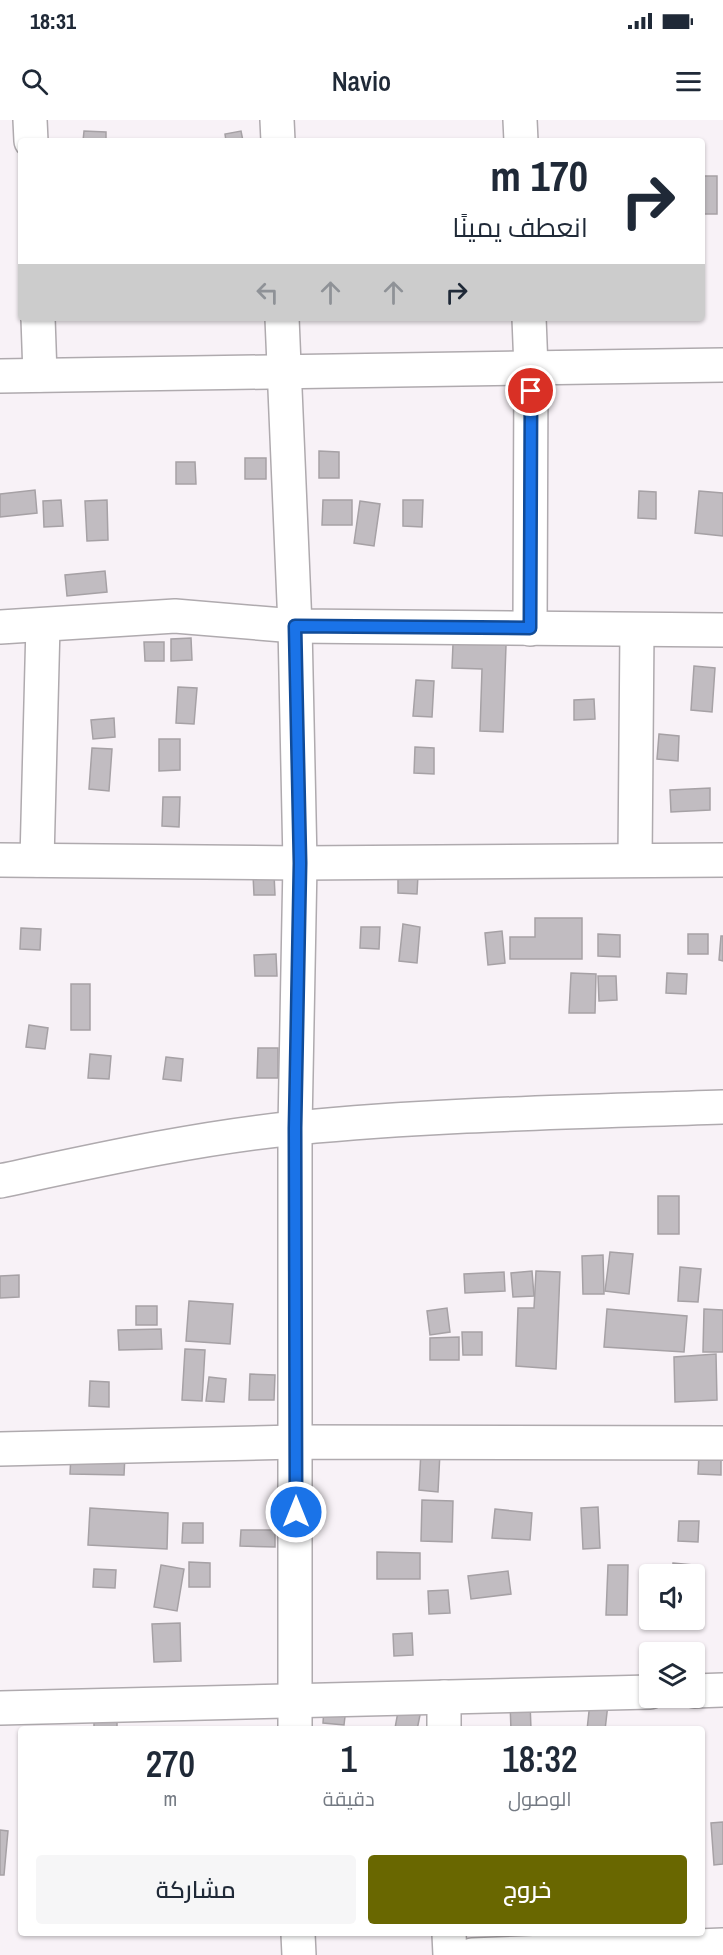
<!DOCTYPE html>
<html lang="ar">
<meta charset="utf-8">
<style>
:root{--surface:#fff;--page:#f6f6f7;--text:#1f2937;--muted:#747a83;--accent:#696700}
body{margin:0;font-family:"Archivo Narrow",Cairo,sans-serif;background:var(--page);color:var(--text);direction:rtl;height:100vh;display:flex;flex-direction:column;font-size:22px;white-space:nowrap}
*{box-sizing:border-box;margin:0}
p{font-size:20px;color:var(--muted)}
.icon{flex:none;width:33px;height:33px;fill:none;stroke:currentColor;stroke-width:2;stroke-linecap:round;stroke-linejoin:round}
.map{position:relative;flex:1;overflow:hidden;direction:ltr}
.details{position:absolute;left:18px;top:1606px;width:687px;height:210px;display:flex;flex-direction:column;background:var(--surface);border-radius:6px;box-shadow:0 2px 4px #0004;direction:rtl}
.details>*{flex:none}
.banner{position:absolute;left:18px;top:18px;width:687px;height:183px;border-radius:6px;box-shadow:0 2px 4px #0004;direction:rtl;background:#fff;color:var(--text);overflow:hidden}
.tools{position:absolute;left:639px;top:1444px;display:grid;gap:12px}
.tools a{display:grid;place-items:center;width:66px;height:66px;border-radius:6px;background:var(--surface);box-shadow:0 2px 4px #0004;font-size:30px}
.pin{position:absolute;display:grid;place-items:center;width:51px;height:51px;color:#fff;margin:-26px;border:3px solid #fff;border-radius:50%;box-shadow:0 2px 6px #0007}
.me{position:absolute;width:66px;margin:-33px;rotate:0deg;stroke-linejoin:round;filter:drop-shadow(0 0 4px #0008)}
.turn{display:flex;align-items:center;gap:21px;height:126px;padding:0 18px;font-size:27px}
.turn .icon{width:78px;height:78px;stroke-width:2.5}
.turn b{display:block;font-size:42px;line-height:51px}
.lanes{display:flex;align-items:center;height:57px;padding:0 18px;background:#0003;justify-content:center;gap:30px;direction:ltr}
.lanes .off{opacity:.35}
.eta{display:flex;justify-content:space-evenly;align-items:center;height:102px;text-align:center}
.eta b{font-size:36px;font-weight:600;line-height:42px}
.primary-button{display:flex;gap:12px;margin-top:auto;padding:12px 18px}
.primary-button a{flex:1;height:69px;border-radius:6px;background:var(--accent);color:#fff;font-size:24px;font-weight:600;line-height:69px;text-align:center}
.primary-button a+a{background:var(--page);color:var(--text)}
.status{display:flex;justify-content:space-between;align-items:center;height:42px;padding:0 30px;background:var(--surface);direction:ltr}
.status svg{height:16px;fill:currentColor}
header{display:flex;justify-content:space-between;align-items:center;height:78px;padding:0 18px;background:var(--surface);font-size:27px;font-weight:600}
.map>svg:first-child{display:block}
.building{fill:#c1bcc1;stroke:#a6a1a5;stroke-width:1.5}
.lines{fill:none;stroke-linecap:round;stroke-linejoin:round}
.minor-casing{stroke:#afaaae;stroke-width:36}
.minor{stroke:#fff;stroke-width:33}
.route-casing{stroke:#114b97;stroke-width:15}
.route{stroke:#1a73e8;stroke-width:10}
</style>
<div class="status"><b>18:31</b><svg viewBox="0 0 49 12"><path d="M0 12V9h3v3zM5 12V6h3v6zM10 12V3h3v9zM15 12V0h3v12zM26 1h20v11H26zM47 4h2v5h-2z"/></svg></div>
<header><svg class="icon" aria-label="menu" viewBox="0 0 24 24"><path d="M4 6h16M4 12h16M4 18h16"/></svg>Navio<svg class="icon" aria-label="search" viewBox="0 0 24 24"><circle cx="10" cy="10" r="6"/><path d="M15 15l6 6"/></svg></header>
<div class="map">
<svg width="723" height="1835" viewBox="0 0 723 1835">
<rect width="100%" height="100%" fill="#f8f2f7"/>
<g class="building">
<polygon points="84,11 106,12 106,21 83,21"/>
<polygon points="241,11 243,21 226,21 225,14"/>
<rect x="702" y="56" width="15" height="38"/>
<polygon points="319,331 339,332 339,358 319,358"/>
<rect x="245" y="338" width="21" height="21"/>
<polygon points="176,342 195,342 196,364 176,364"/>
<polygon points="35,370 37,393 0,397 0,374"/>
<polygon points="639,371 656,372 656,399 638,398"/>
<polygon points="699,371 723,373 723,416 695,413"/>
<polygon points="61,380 63,406 44,407 43,381"/>
<polygon points="107,380 108,420 87,421 85,381"/>
<polygon points="323,380 352,380 352,405 322,405"/>
<polygon points="403,380 423,380 422,407 403,406"/>
<polygon points="360,381 380,384 374,426 354,423"/>
<polygon points="105,451 107,472 67,476 65,455"/>
<polygon points="191,518 192,540 171,541 171,519"/>
<polygon points="144,522 164,522 164,541 145,541"/>
<polygon points="453,524 506,525 503,612 480,611 482,549 452,548"/>
<polygon points="694,546 715,548 712,592 691,590"/>
<polygon points="416,560 434,561 432,597 413,596"/>
<polygon points="178,567 197,568 194,604 176,603"/>
<polygon points="594,579 595,599 574,600 574,580"/>
<polygon points="114,598 115,617 93,619 91,600"/>
<polygon points="659,614 679,616 678,641 657,639"/>
<polygon points="159,619 180,619 180,650 159,651"/>
<polygon points="415,627 434,628 434,654 414,653"/>
<polygon points="92,628 112,629 109,671 89,669"/>
<polygon points="710,668 710,690 671,692 670,670"/>
<polygon points="163,677 180,677 179,707 162,706"/>
<polygon points="274,754 275,775 254,775 253,755"/>
<polygon points="398,754 418,755 417,774 398,773"/>
<polygon points="535,798 582,798 582,839 510,839 510,817 535,817"/>
<polygon points="403,804 420,807 417,843 399,841"/>
<polygon points="361,807 380,807 379,829 360,828"/>
<polygon points="21,808 41,809 40,830 20,829"/>
<polygon points="502,811 505,843 488,845 485,813"/>
<polygon points="598,814 620,815 620,837 598,836"/>
<rect x="688" y="814" width="20" height="20"/>
<polygon points="721,816 723,816 723,841 719,840"/>
<polygon points="276,834 277,856 255,856 254,835"/>
<polygon points="571,853 596,854 595,893 569,893"/>
<polygon points="667,853 687,854 686,874 666,873"/>
<polygon points="598,856 616,856 617,880 599,881"/>
<rect x="71" y="864" width="19" height="46"/>
<polygon points="29,905 48,908 45,929 26,927"/>
<polygon points="258,928 278,928 278,958 257,958"/>
<polygon points="90,934 111,936 109,959 88,958"/>
<polygon points="166,937 183,939 181,961 163,959"/>
<rect x="658" y="1076" width="21" height="38"/>
<polygon points="610,1132 633,1134 629,1174 605,1171"/>
<polygon points="603,1135 604,1174 583,1174 582,1136"/>
<polygon points="680,1147 701,1149 698,1182 678,1181"/>
<polygon points="532,1151 534,1176 513,1177 511,1153"/>
<polygon points="536,1151 560,1152 556,1249 516,1246 518,1188 534,1188"/>
<polygon points="504,1152 505,1171 465,1173 464,1154"/>
<polygon points="19,1155 19,1177 0,1178 0,1156"/>
<polygon points="189,1181 233,1184 230,1224 186,1221"/>
<rect x="136" y="1186" width="21" height="19"/>
<polygon points="447,1188 450,1212 430,1215 427,1191"/>
<polygon points="607,1189 687,1196 684,1232 604,1227"/>
<polygon points="704,1189 723,1190 723,1232 703,1232"/>
<polygon points="161,1209 162,1229 119,1230 118,1210"/>
<polygon points="462,1212 482,1212 482,1235 463,1235"/>
<polygon points="459,1217 459,1240 430,1240 430,1218"/>
<polygon points="185,1229 205,1230 202,1281 182,1280"/>
<polygon points="716,1234 717,1280 675,1282 674,1237"/>
<polygon points="250,1254 275,1255 274,1280 249,1280"/>
<polygon points="209,1257 226,1259 224,1282 206,1281"/>
<polygon points="90,1261 109,1262 109,1287 89,1286"/>
<polygon points="421,1330 440,1332 438,1372 419,1370"/>
<polygon points="699,1334 721,1334 721,1355 698,1354"/>
<polygon points="71,1335 125,1335 124,1355 70,1354"/>
<polygon points="422,1380 453,1381 452,1422 421,1421"/>
<polygon points="598,1387 600,1428 583,1429 581,1388"/>
<polygon points="90,1388 168,1393 167,1429 88,1425"/>
<polygon points="495,1389 532,1393 530,1420 492,1418"/>
<polygon points="679,1401 699,1401 698,1422 678,1421"/>
<polygon points="183,1403 203,1403 203,1423 182,1423"/>
<polygon points="241,1410 275,1410 275,1427 240,1426"/>
<polygon points="377,1432 420,1433 420,1459 377,1459"/>
<polygon points="189,1442 210,1443 210,1467 189,1467"/>
<polygon points="673,1443 693,1445 692,1455 672,1455"/>
<polygon points="161,1445 184,1449 177,1491 154,1487"/>
<polygon points="608,1445 628,1445 627,1495 606,1495"/>
<polygon points="94,1449 116,1450 115,1468 93,1467"/>
<polygon points="508,1451 511,1474 471,1479 468,1456"/>
<polygon points="448,1470 450,1493 429,1494 428,1471"/>
<polygon points="180,1503 181,1541 154,1542 152,1504"/>
<polygon points="412,1513 413,1535 394,1536 393,1514"/>
<polygon points="530,1582 531,1609 511,1610 510,1583"/>
<polygon points="590,1582 608,1584 605,1610 587,1610"/>
<polygon points="399,1586 421,1590 417,1610 395,1608"/>
<polygon points="324,1587 346,1588 344,1605 323,1603"/>
<polygon points="117,1595 117,1610 94,1610 94,1597"/>
<polygon points="723,1702 723,1744 714,1745 711,1703"/>
<polygon points="0,1710 8,1711 4,1755 0,1755"/>
</g>
<g class="lines">
<g class="minor-casing">
<g id="minor">
<polyline points="30,0 31,21"/>
<polyline points="277,0 278,21"/>
<polyline points="520,0 521,21"/>
<polyline points="38,198 40,255"/>
<polyline points="282,198 295,506 300,743 295,1008 295,1610"/>
<polyline points="529,198 531,248 530,509"/>
<polyline points="0,256 723,245"/>
<polyline points="0,507 175,496 295,506 723,510"/>
<polyline points="0,740 300,743 723,740"/>
<polyline points="37,740 43,505"/>
<polyline points="635,740 637,510"/>
<path d="M 0,1061 C 98,1040 196,1018 296,1008 C 437,994 581,992 723,987"/>
<polyline points="0,1329 296,1322 723,1323"/>
<polyline points="694,1571 723,1570"/>
<polyline points="444,1577 444,1610"/>
<polyline points="0,1588 650,1572"/>
<polyline points="298,1814 299,1835"/>
<polyline points="449,1814 450,1835"/>
<polyline points="472,1835 723,1825"/>
</g>
</g>
<use href="#minor" class="minor"/>
</g>
<g class="lines">
<g class="route-casing">
<polyline id="route" points="296,1392 295,1008 300,743 295,506 530,508 531,271"/>
</g>
<use href="#route" class="route"/>
</g>
</svg>
<div class="tools">
<a><svg class="icon" aria-label="sound" viewBox="0 0 24 24"><path d="M4 9h4l5-4v14l-5-4H4zM17 9q2 3 0 6"/></svg></a>
<a><svg class="icon" aria-label="layers" viewBox="0 0 24 24"><path d="M12 4l9 5-9 5-9-5zM3 14l9 5 9-5"/></svg></a>
</div>
<div class="pin" style="left:531px;top:271px;background:#d93025"><svg class="icon" aria-label="arrive" viewBox="0 0 24 24"><path d="M6 21V4h12l-3 4 3 4H6"/></svg></div>
<svg class="me" style="left:296px;top:1392px" viewBox="-20 -20 40 40"><circle r="17" fill="#1a73e8" stroke="#fff" stroke-width="3"/><path d="M0-11L8 9 0 5-8 9z" fill="#fff"/></svg>
<div class="banner">
<div class="turn"><svg class="icon" aria-label="right" viewBox="0 0 24 24"><path d="M7 20v-9h11M14 6l5 5-5 5"/></svg><div><b>170 m</b>انعطف يمينًا</div></div>
<div class="lanes"><svg class="icon off" aria-label="left" viewBox="0 0 24 24"><path d="M17 20v-9H6M10 6l-5 5 5 5"/></svg><svg class="icon off" aria-label="ahead" viewBox="0 0 24 24"><path d="M12 20V5M6 11l6-6 6 6"/></svg><svg class="icon off" aria-label="ahead" viewBox="0 0 24 24"><path d="M12 20V5M6 11l6-6 6 6"/></svg><svg class="icon" aria-label="right" viewBox="0 0 24 24"><path d="M7 20v-9h11M14 6l5 5-5 5"/></svg></div>
</div>
<section class="details">
<div class="eta">
<div><b>18:32</b><p>الوصول</p></div>
<div><b>1</b><p>دقيقة</p></div>
<div><b>270</b><p>m</p></div>
</div>
<div class="primary-button"><a>خروج</a><a>مشاركة</a></div>
</section>
</div>
